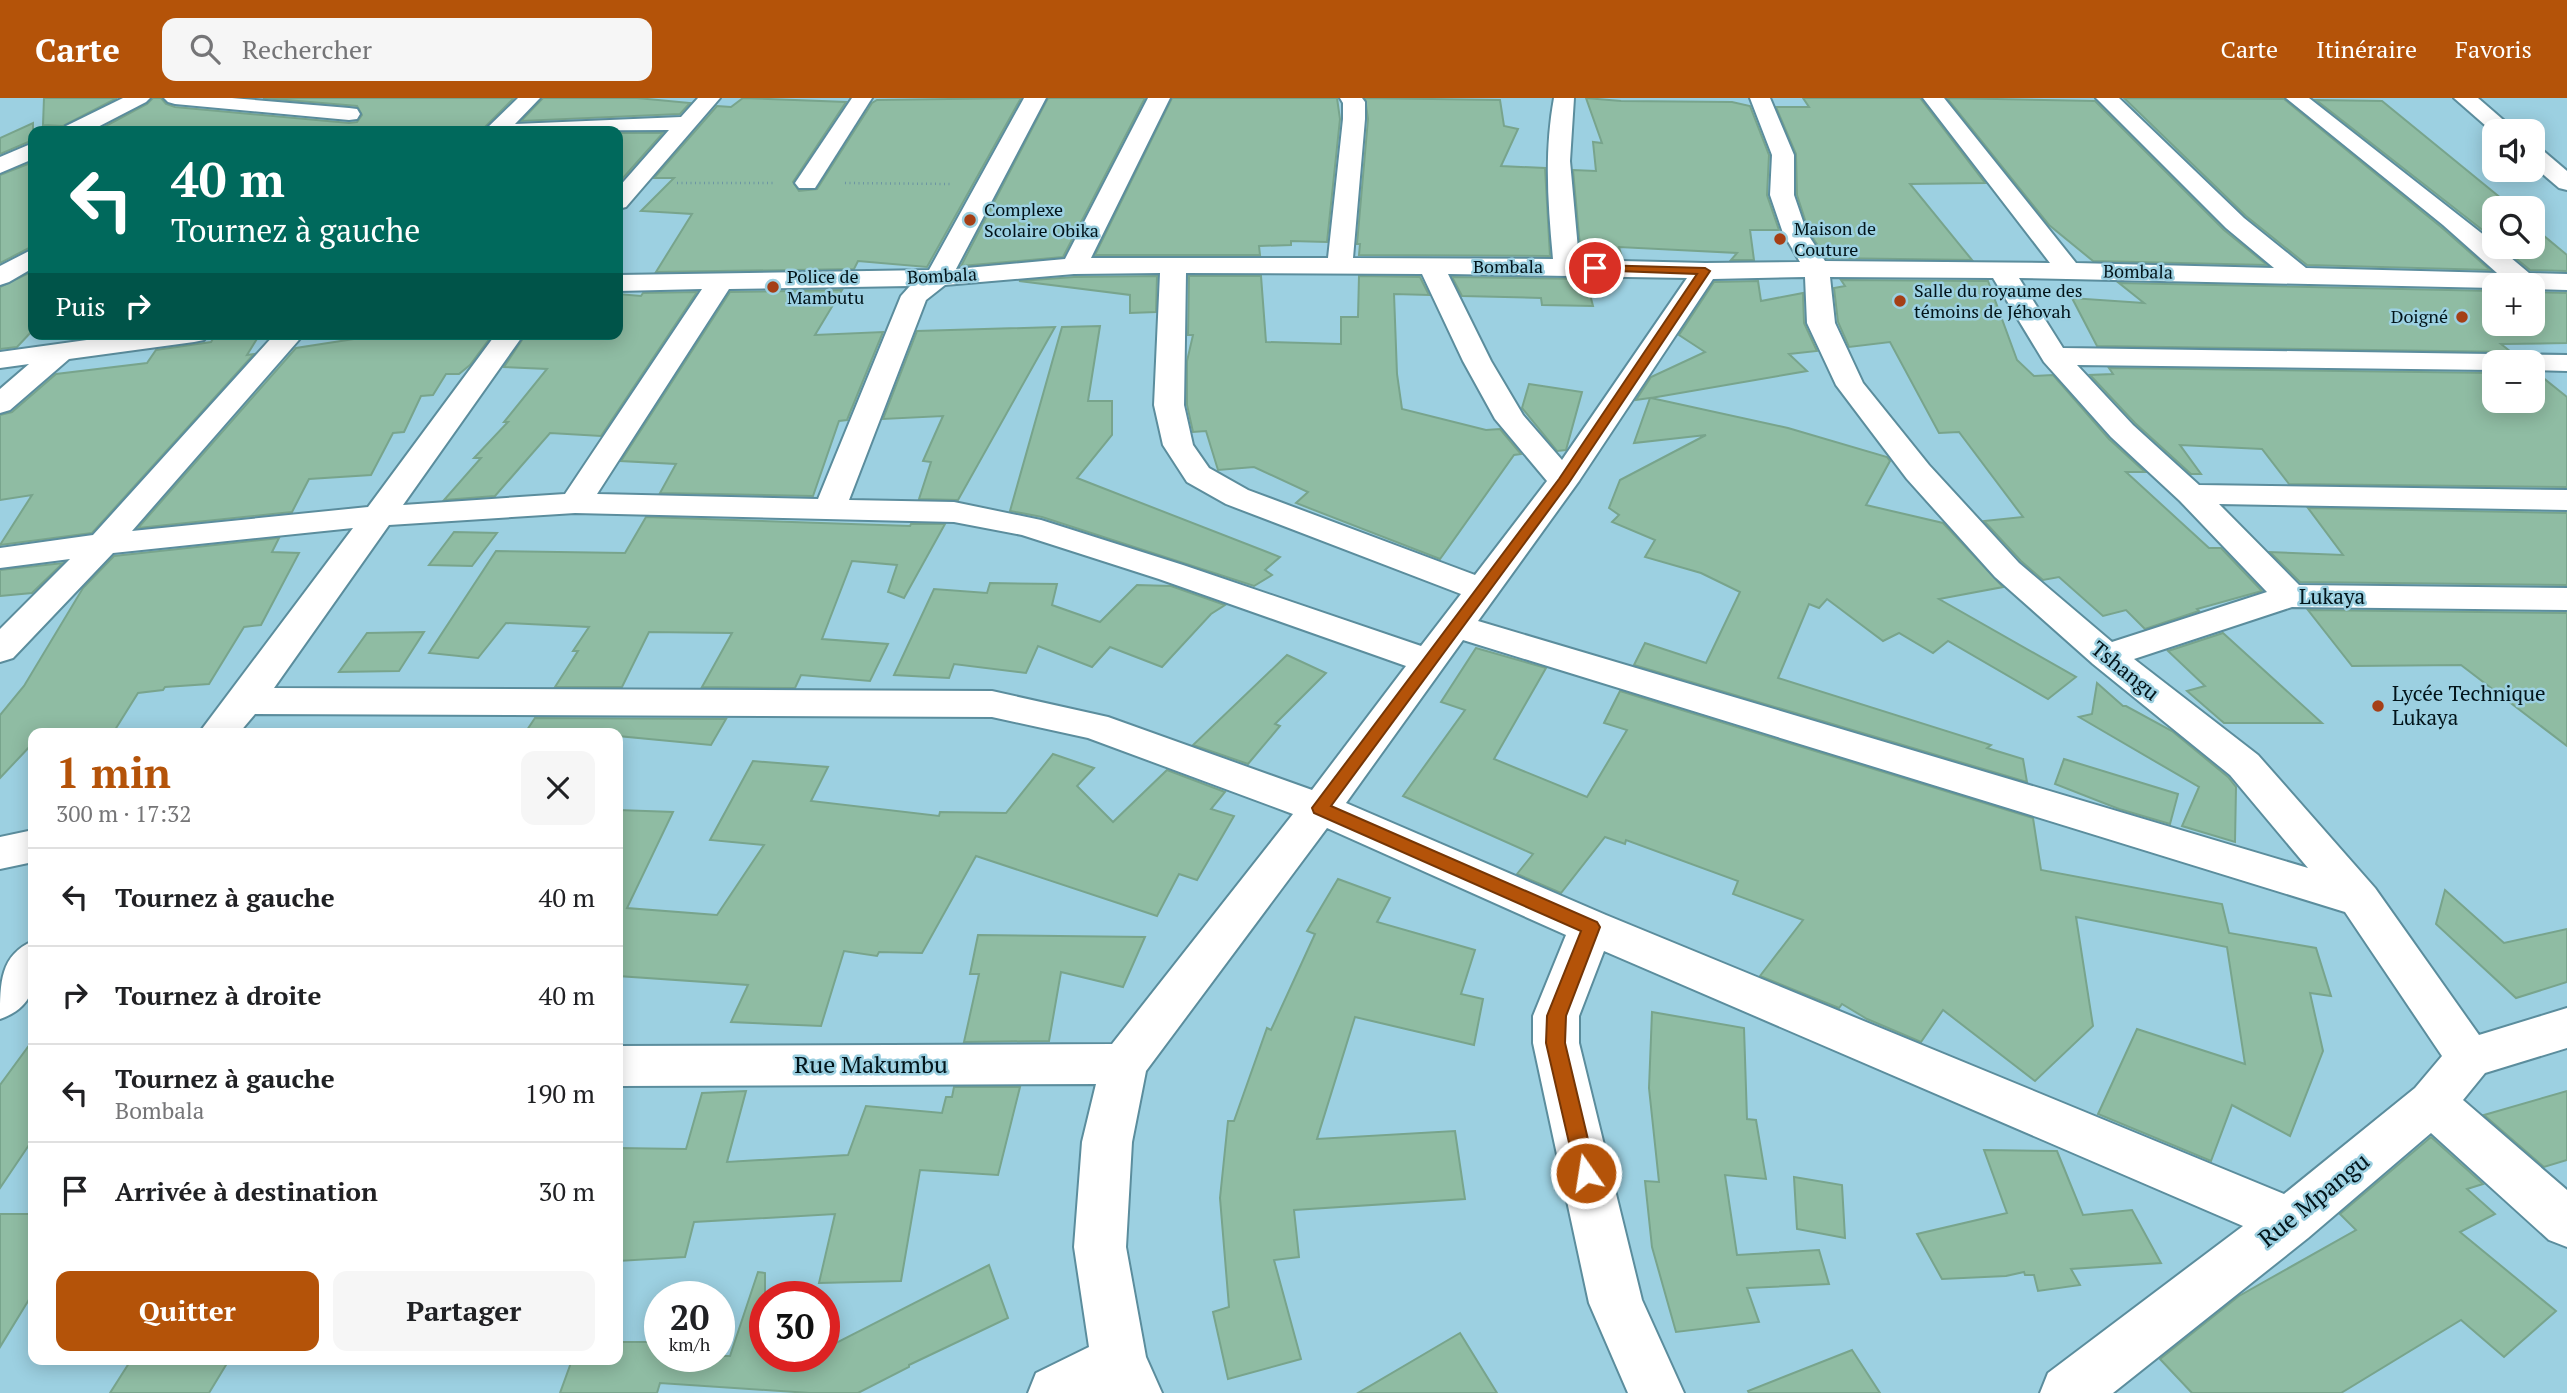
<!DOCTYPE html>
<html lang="fr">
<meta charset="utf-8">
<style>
:root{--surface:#fff;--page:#f6f6f6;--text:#202124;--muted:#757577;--line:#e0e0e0;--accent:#b45309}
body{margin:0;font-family:"PT Serif",serif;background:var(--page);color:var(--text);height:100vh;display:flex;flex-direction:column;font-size:26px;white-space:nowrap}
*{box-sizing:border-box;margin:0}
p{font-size:23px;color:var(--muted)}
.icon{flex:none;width:38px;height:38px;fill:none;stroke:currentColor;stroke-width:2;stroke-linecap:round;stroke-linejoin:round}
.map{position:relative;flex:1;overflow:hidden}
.drawer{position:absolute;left:28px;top:630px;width:595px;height:637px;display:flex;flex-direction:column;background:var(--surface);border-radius:14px;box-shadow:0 4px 18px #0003}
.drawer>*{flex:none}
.guide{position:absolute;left:28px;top:28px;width:595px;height:214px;border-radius:14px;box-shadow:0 4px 18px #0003;background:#00695c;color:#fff;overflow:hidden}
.controls{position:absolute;left:2482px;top:21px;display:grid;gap:14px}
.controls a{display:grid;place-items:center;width:63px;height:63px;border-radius:14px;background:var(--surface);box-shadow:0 4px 18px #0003;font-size:35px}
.speed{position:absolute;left:644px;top:1183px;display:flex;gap:14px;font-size:35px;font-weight:700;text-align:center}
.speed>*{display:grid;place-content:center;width:91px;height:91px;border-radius:50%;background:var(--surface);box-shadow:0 4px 18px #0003;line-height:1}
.speed small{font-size:18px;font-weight:400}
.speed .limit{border:10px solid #d22;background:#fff;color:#111}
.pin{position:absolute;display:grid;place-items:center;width:60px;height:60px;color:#fff;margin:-30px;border:4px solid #fff;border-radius:50%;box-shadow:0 2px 7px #0007}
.me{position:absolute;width:77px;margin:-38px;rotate:347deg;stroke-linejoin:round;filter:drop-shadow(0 0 5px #0008)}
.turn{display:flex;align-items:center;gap:24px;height:147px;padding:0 28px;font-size:32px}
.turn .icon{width:91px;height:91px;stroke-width:2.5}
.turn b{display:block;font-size:49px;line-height:60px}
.then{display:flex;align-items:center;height:66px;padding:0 28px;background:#0003;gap:14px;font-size:26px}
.round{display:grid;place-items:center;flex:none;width:74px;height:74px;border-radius:14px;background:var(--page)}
.summary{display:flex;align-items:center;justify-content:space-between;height:119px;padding:0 28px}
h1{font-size:42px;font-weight:600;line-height:52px;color:var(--accent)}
.primary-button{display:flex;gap:14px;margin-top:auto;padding:14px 28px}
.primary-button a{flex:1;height:80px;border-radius:14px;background:var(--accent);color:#fff;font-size:28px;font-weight:600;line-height:80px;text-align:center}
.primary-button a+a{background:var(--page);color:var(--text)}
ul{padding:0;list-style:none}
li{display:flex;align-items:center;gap:21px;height:98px;padding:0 28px;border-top:2px solid var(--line)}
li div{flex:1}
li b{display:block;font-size:26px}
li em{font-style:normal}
header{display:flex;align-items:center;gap:42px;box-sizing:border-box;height:98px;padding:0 35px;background:var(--accent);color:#fff}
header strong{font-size:33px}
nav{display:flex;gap:38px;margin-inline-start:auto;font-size:24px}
.search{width:490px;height:63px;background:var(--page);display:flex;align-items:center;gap:18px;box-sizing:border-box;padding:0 24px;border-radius:14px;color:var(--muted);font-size:26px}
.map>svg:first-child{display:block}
.building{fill:#8fbca3;stroke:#78a48c;stroke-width:2}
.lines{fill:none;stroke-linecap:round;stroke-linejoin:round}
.minor-casing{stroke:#5b8d9d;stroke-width:4}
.path{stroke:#6c95a3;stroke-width:2.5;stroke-dasharray:1 3.5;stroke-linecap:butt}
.minor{fill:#fff;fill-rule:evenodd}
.route{fill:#b45309;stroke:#753606;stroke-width:2}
.poi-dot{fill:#a53f16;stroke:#9cd0e1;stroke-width:2.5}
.labels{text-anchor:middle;stroke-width:5;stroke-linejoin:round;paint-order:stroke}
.far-poi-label{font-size:18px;fill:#02141a;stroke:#9cd0e1;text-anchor:start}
.far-street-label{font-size:18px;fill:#02141a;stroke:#9cd0e1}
.street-label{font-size:21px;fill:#02141a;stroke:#9cd0e1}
.poi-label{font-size:21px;fill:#02141a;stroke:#9cd0e1;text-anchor:start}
.near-street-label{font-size:24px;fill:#02141a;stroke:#9cd0e1}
</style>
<header>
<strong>Carte</strong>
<div class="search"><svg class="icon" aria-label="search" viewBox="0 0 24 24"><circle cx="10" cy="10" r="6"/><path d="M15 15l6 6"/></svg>Rechercher</div>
<nav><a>Carte</a><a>Itinéraire</a><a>Favoris</a></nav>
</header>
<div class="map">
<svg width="2567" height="1295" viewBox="0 0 2567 1295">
<rect width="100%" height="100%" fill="#9cd0e1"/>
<g class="building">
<polygon points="44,0 117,0 63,28 43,27"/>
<polygon points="153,0 161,0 166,6 175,9 349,25 357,24 362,17 357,8 263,0 514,0 481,33 138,33 100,31 147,6"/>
<polygon points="543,0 637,0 690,5 680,16 521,23"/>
<polygon points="743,0 846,4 793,84 799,93 817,91 872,5 877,2 1021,0 927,169 858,163 854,171 656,174 692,116 641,113 674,80 654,80 717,8 731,9"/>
<polygon points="1048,0 1145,0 1063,159 961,168"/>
<polygon points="1172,0 1337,0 1340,21 1327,144 1291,143 1291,147 1259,148 1260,157 1095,157"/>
<polygon points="1365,0 1500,2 1504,28 1518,31 1501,68 1545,70 1550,158 1359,157 1360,146 1357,146 1368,21"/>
<polygon points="1586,0 1621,3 1732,4 1750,8 1769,57 1767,97 1779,132 1750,132 1754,162 1731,162 1737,155 1619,149 1622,160 1581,159 1573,72 1596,73 1593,44 1602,45"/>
<polygon points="1803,0 1920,0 1985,85 1910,86 1972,162 1826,160 1809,134 1797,97 1796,56 1776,9 1809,9"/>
<polygon points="1947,0 2095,3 2224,132 2267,167 2093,163 2049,127"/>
<polygon points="2124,0 2284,1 2441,129 2490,172 2307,167 2246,118"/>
<polygon points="2316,2 2382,3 2513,110 2494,110 2494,141"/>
<polygon points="33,25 33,42 0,56 0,40"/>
<polygon points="618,35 663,35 623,80 618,80"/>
<polygon points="33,64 33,148 0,165 0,77"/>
<polygon points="2532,128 2567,157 2567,173 2530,172 2502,149 2532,149"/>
<polygon points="33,173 33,232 17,249 0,251 0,189"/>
<polygon points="1157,178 1156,214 1130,215 1130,197 1019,183 1074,179"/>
<polygon points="1189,178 1261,178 1266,244 1341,246 1341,219 1358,219 1359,178 1420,179 1429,197 1394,196 1397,276 1402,311 1486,332 1500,331 1521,356 1514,357 1440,461 1296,405 1308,394 1254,369 1218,372 1206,333 1193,334 1187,307 1187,263 1193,237 1188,237"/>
<polygon points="1452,179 1586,181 1593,208 1542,207 1541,200 1462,198"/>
<polygon points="1841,182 1988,183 2017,262 2034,278 2053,277 2109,341 2145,374 2126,374 2209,450 2221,450 2262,493 2197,511 2199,513 2145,531 2126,512 2103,518 2059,479 2043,482 2021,463 1984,423 2023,419 1959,334 1939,335 1890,244 1849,249 1838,224 1834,190 1845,188"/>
<polygon points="1758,183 1761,203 1803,195 1804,225 1817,253 1789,256 1807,273 1651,300 1788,330 1887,359 1890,363 1866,407 1943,425 2003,489 1939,501 2076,579 2048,601 1948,543 1933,555 1899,535 1883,543 1827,501 1819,510 1809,506 1778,580 1991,647 1987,650 2023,661 2027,684 1634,567 1645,545 1706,565 1740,494 1701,475 1645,459 1655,442 1612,424 1619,417 1609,410 1620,382 1706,337 1634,345 1650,300 1636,302 1651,279 1705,254 1679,237 1714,184"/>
<polygon points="2119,185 2494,193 2494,226 2532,226 2532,194 2567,195 2567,245 2501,246 2511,254 2097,248 2072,200 2144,205"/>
<polygon points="842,192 815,237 883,234 847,322 839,323 813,398 660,395 676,366 621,363 730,194"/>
<polygon points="697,194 601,338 550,335 495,398 444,402 481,360 474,360 508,324 504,324 547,271 504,269 526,236 618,236 618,196 641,198 643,195"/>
<polygon points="1100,228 1088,303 1112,303 1112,337 1077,380 1280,459 1265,472 1272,477 1254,488 1042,419 1010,413 1062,229"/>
<polygon points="1055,229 958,402 919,401 931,364 923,363 943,318 883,321 917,233"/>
<polygon points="216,236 260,236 247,257 254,256 92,435 0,447 32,397 0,402 0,317 12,314 56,276 147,265 156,252 211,244"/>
<polygon points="386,236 493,236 470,267 459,276 446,276 433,297 421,298 404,334 393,335 371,377 309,381 292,414 138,430 296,250"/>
<polygon points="2109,270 2494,275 2494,303 2532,303 2532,275 2537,275 2567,299 2567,389 2289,386 2262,351 2180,347 2201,376 2191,376 2135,325 2090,277 2113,276"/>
<polygon points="1529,286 1582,294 1566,352 1557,353 1522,310"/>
<polygon points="2308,410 2567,415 2567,487 2300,484 2270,454 2343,457"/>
<polygon points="646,419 910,428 911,426 945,426 904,500 888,494 897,467 852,463 822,541 888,546 870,583 801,577 795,590 702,589 732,535 649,534 622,589 555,589 578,553 573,553 589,529 506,525 478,560 429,555 496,453 625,455"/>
<polygon points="454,434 497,435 472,468 429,467"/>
<polygon points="279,440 272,454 299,455 261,527 244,529 209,586 165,589 163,592 138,595 113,635 33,635 33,645 0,680 0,617 24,588 83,490 114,458"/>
<polygon points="63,465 32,495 0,498 0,472"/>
<polygon points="990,485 1057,486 1052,507 1100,524 1137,487 1171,488 1225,507 1211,516 1162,569 1110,549 1092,569 1038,548 1026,575 954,566 949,580 894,577 934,491 987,495"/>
<polygon points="2308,512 2567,515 2567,648 2461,567 2352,568"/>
<polygon points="424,534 399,573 339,574 367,535"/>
<polygon points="2223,535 2322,625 2224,625 2187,593 2205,588 2168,553"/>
<polygon points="1476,550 1546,570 1494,661 1587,699 1627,632 1604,625 1620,593 2033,720 2041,772 2222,806 2229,835 2316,850 2331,898 2310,895 2323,953 2290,1038 2232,1007 2211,1063 2098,1016 2137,931 2245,966 2227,849 2076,819 2093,928 2035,983 1943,912 1921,944 1867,921 1842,906 1839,910 1760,878 1803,822 1733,796 1738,783 1626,742 1625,746 1605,739 1561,795 1517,776 1533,756 1403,698 1465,612 1441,604"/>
<polygon points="1287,557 1326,575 1275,626 1280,628 1248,666 1193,647"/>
<polygon points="2097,585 2123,608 2126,608 2172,633 2228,679 2236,689 2235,744 2182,728 2199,689 2079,619 2092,616"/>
<polygon points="535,620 726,621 711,647 618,638 618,635 525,635"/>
<polygon points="1053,656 1094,670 1077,688 1113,724 1167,672 1225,694 1211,711 1234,718 1197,782 1179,776 1157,818 976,758 922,855 879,854 877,858 844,853 821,928 731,924 748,887 618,878 618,712 673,714 627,810 717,817 764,747 710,742 753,663 828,669 811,703 939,718 940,714 1006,715"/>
<polygon points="2064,661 2178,696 2170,726 2119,711 2055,686"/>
<polygon points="1338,781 1390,800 1377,824 1475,852 1461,896 1483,901 1474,947 1355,919 1317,1041 1455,1033 1465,1101 1294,1112 1299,1159 1274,1162 1301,1261 1228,1281 1213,1214 1229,1209 1220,1100 1228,1023 1234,1023 1267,930 1271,932 1315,836 1307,833"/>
<polygon points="2445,792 2504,845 2567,831 2567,884 2516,900 2436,826"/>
<polygon points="978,837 1145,839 1123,889 1061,874 1049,943 964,944 979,876 970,876"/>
<polygon points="1652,914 1744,930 1747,1021 1756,1022 1766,1081 1725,1077 1737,1157 1819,1152 1829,1186 1747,1190 1759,1224 1676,1234 1652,1149 1645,1083 1659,1084 1649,990"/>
<polygon points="33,942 33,1041 0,1090 0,987"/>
<polygon points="954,989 1020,989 998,1077 920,1072 901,1183 819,1185 835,1116 694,1124 685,1159 618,1163 618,1050 686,1051 702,995 746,993 727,1064 848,1057 866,1008 942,1015 946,999 952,999"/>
<polygon points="2567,993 2567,1062 2544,1069 2484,1017"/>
<polygon points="2431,1039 2483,1086 2467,1091 2495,1116 2460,1134 2556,1213 2504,1259 2461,1222 2341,1295 2192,1295 2160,1261 2239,1198 2356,1132 2340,1116"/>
<polygon points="1984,1052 2057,1053 2083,1117 2132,1112 2161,1165 2071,1171 2080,1187 2038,1193 2034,1177 2025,1177 2024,1174 2006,1178 1942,1181 1917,1136 2007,1115"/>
<polygon points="1794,1079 1842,1087 1845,1140 1797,1131"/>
<polygon points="0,1116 33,1116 33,1195 0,1249"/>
<polygon points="989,1167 1008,1220 909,1267 909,1269 858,1295 810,1295 660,1285 657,1295 560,1295 572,1262 618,1262 618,1244 660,1244 660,1258 730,1258 758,1174 765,1175 765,1258 824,1258 824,1251"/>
<polygon points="1460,1235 1497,1295 1358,1295"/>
<polygon points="1852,1252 1880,1295 1749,1295 1748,1293"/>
<polygon points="131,1262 229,1262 209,1295 110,1295"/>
</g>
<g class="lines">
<g class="minor-casing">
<g id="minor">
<polygon points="123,0 150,0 146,4 90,33 63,33 66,28"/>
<polygon points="164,0 232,0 349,10 357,11 360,16 357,21 349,22 175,6 168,4"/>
<polygon points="518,0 540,0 515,26 681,19 698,0 720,0 626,109 618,111 618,90 669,32 484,33"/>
<polygon points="852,0 872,0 815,90 799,90 795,85"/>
<path d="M 1024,0 L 1046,0 L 956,171 L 1065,161 L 1148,0 L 1170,0 L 1091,160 L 1328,160 L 1343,21 L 1343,5 L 1340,0 L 1362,0 L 1365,4 L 1365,21 L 1353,160 L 1553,161 C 1548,107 1544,54 1554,0 L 1574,0 L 1570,63 L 1579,162 L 1705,165 L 1800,164 L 1783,135 L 1770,97 L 1772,57 L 1750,0 L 1770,0 L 1794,57 L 1794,97 L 1807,135 L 1825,163 L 2050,165 L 1923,0 L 1944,0 L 2076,165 L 2274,170 L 2226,130 L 2096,0 L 2119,0 L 2244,120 L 2306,170 L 2497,175 L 2443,127 L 2286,0 L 2309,0 L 2494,145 L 2494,149 L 2498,149 L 2529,175 L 2567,176 L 2567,192 L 2532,191 L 2532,187 L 2494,187 L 2494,190 L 2019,180 L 2063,250 L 2567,257 L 2567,273 L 2532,272 L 2532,264 L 2494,264 L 2494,272 L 2077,267 L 2133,327 L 2199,387 L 2567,392 L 2567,412 L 2219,406 L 2299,487 L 2567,490 L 2567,512 L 2292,509 L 2134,561 L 2258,657 L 2375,790 L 2479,937 L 2567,910 L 2567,950 L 2485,975 L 2463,1002 L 2567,1092 L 2567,1149 L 2549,1142 L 2431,1035 L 2308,1140 L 2113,1295 L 2040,1295 L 2048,1275 L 2243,1128 L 1604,853 L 1579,918 L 1579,945 L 1642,1202 L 1684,1295 L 1628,1295 L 1589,1205 L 1533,945 L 1533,918 L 1566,837 L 1327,730 L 1146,973 L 1132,1044 L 1126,1149 L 1146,1259 L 1162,1295 L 1028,1295 L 1036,1275 L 1089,1249 L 1074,1149 L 1082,1044 L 1096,986 L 618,988 L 618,948 L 1112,946 L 1293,716 L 1088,640 L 992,619 L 255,616 L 239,635 L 199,635 L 353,430 L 113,455 L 13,560 L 0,564 L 0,531 L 70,461 L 0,470 L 0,450 L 93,437 L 275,236 L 304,236 L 132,433 L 368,409 L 496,236 L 524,236 L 403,407 L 565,396 L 702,191 L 618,193 L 618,177 L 929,172 ZM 1160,175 L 1154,307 L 1163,347 L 1187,384 L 1226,406 L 1461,496 L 1421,548 L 1183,467 L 1041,422 L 954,404 L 849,402 L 926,202 L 945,187 L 1074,176 ZM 1186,175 L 1422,176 L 1463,263 L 1495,321 L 1547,383 L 1475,477 L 1248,392 L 1209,370 L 1193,347 L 1184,307 ZM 1448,176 L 1687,180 L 1562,362 L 1523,317 L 1491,263 ZM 1805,179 L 1807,225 L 1836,287 L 1907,381 L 1995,479 L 2093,566 L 2230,677 L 2308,770 L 1478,523 L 1579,383 L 1713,181 ZM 1830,179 L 1993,180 L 2044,264 L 2111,339 L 2180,403 L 2267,494 L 2112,544 L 2019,465 L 1929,367 L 1863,285 L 1835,225 ZM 910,188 L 901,198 L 818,401 L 597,396 L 729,191 ZM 575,415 L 954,424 L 1022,437 L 1159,481 L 1406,568 L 1312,692 L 1108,619 L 992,593 L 274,590 L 389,427 ZM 1463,542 L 2345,814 L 2442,958 L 2415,990 L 2284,1096 L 1606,817 L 1346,705 Z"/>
<polygon points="2454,0 2478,0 2516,33 2494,35"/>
<polygon points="33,45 33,61 0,75 0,59"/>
<polygon points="2532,48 2540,50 2567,73 2567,92 2559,90 2532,67"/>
<polygon points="33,151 33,170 9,184 0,187 0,168"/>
<polygon points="130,236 208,236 204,242 194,244 69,261 10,312 0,315 0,291 29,266 0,270 0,254"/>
<polygon points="33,732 33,764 0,771 0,739"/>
<path d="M 33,843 C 35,879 40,907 0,921 C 0,885 0,857 33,843 Z"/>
</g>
</g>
<g class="path">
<polyline points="677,85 773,85"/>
<polyline points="845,85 952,86"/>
</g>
<use href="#minor" class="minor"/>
</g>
<polygon class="route" points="1595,167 1705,170 1710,173 1568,386 1331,708 1597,824 1600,829 1566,918 1565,945 1596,1075 1593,1082 1586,1084 1579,1082 1576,1075 1546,945 1547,918 1581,833 1314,715 1312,710 1559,381 1697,176 1591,172 1591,168"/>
<g class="poi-dot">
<circle cx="970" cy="122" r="7"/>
<circle cx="1780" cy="141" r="7"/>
<circle cx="773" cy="189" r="7"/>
<circle cx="1900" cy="203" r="7"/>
<circle cx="2462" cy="219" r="7"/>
<circle cx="2378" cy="608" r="7"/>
</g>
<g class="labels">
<g class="far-poi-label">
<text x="984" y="118">Complexe<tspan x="984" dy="21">Scolaire Obika</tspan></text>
<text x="1794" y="137">Maison de<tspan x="1794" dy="21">Couture</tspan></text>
<text x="787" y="185">Police de<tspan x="787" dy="21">Mambutu</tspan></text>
<text x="1914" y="199">Salle du royaume des<tspan x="1914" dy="21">témoins de Jéhovah</tspan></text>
<text x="2448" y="225" text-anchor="end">Doigné</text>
</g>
<g class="far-street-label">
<text x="1508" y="175">Bombala</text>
<text transform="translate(2138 174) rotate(1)" y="6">Bombala</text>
<text transform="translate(942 178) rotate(-3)" y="6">Bombala</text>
</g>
<g class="street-label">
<text x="2332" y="506">Lukaya</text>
<text transform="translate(2125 573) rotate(39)" y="7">Tshangu</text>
</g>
<g class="poi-label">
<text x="2392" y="603">Lycée Technique<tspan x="2392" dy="24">Lukaya</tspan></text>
</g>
<g class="near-street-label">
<text x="871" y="975">Rue Makumbu</text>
<text transform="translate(2314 1102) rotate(-39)" y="8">Rue Mpangu</text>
</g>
</g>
</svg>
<div class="controls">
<a><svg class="icon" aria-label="sound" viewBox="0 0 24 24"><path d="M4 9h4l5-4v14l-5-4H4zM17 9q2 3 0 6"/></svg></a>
<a><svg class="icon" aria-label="search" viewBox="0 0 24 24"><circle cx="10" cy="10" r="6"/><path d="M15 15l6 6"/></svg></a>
<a>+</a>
<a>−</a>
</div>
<div class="speed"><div>20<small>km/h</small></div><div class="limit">30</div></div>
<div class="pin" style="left:1595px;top:170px;background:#d93025"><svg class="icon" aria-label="arrive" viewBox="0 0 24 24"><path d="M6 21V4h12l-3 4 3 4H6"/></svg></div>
<svg class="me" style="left:1586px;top:1075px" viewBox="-20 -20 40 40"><circle r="17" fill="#b45309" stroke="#fff" stroke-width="3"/><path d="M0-11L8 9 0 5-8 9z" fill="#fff"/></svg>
<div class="guide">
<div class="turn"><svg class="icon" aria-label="left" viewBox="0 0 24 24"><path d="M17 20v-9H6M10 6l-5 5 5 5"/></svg><div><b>40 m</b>Tournez à gauche</div></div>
<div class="then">Puis<svg class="icon" aria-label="right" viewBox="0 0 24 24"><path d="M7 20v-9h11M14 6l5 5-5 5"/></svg></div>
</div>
<section class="drawer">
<div class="summary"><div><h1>1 min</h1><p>300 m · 17:32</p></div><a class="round"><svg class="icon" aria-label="close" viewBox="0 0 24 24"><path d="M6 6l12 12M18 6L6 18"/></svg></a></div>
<ul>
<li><svg class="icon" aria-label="left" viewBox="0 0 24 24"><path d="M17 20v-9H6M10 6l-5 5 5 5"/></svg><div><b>Tournez à gauche</b></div><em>40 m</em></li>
<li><svg class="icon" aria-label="right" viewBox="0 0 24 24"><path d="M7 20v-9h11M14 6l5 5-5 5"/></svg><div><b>Tournez à droite</b></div><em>40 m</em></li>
<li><svg class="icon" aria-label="left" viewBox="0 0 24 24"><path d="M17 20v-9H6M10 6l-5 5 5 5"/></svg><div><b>Tournez à gauche</b><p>Bombala</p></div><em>190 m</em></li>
<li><svg class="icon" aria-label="arrive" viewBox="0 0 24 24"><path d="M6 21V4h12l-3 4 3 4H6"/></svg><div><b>Arrivée à destination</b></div><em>30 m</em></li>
</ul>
<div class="primary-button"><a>Quitter</a><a>Partager</a></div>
</section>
</div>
